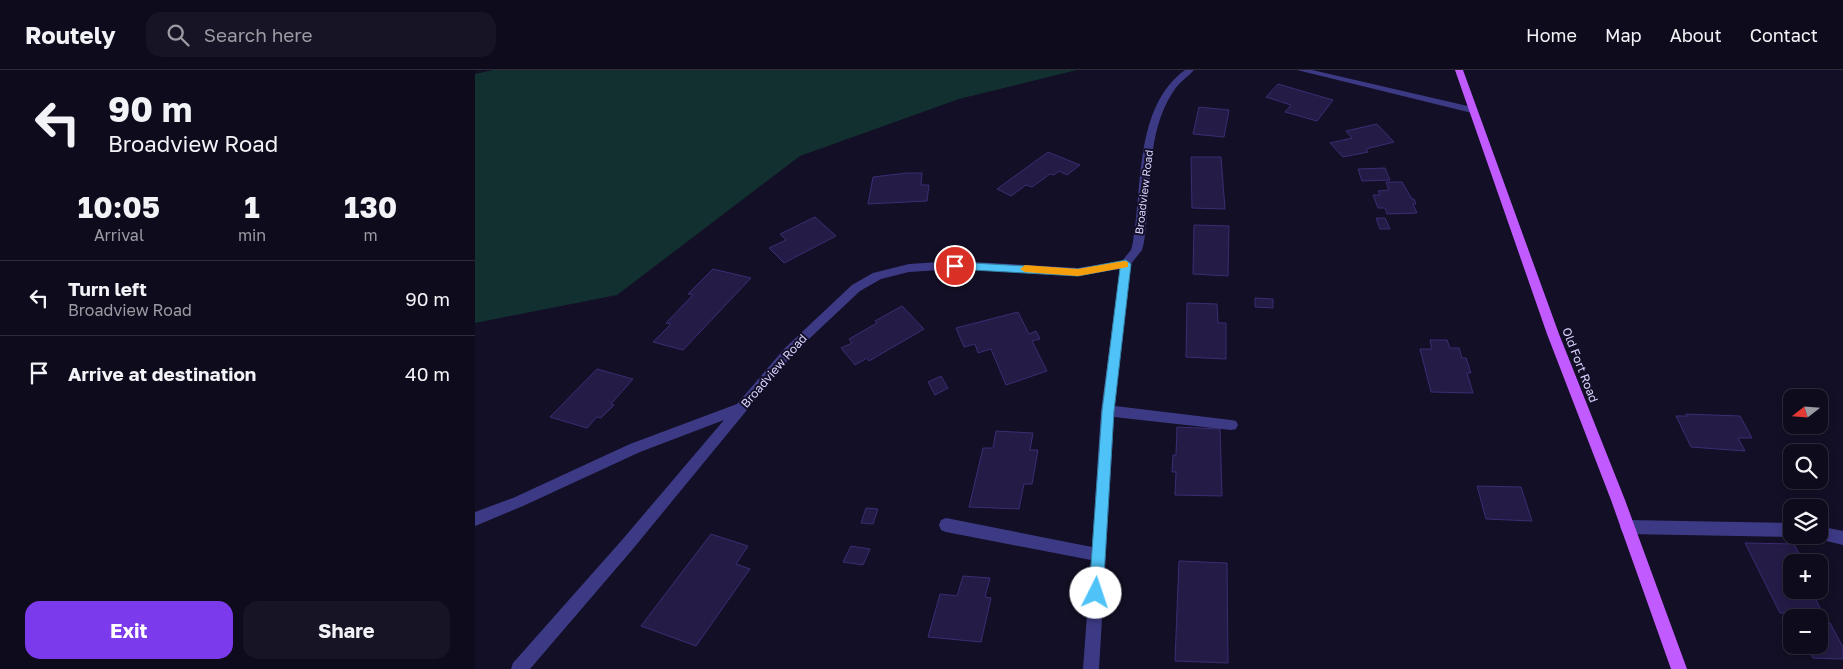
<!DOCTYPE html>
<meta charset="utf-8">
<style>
:root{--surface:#0e0b1c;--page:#171425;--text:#f1f3f6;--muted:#9b9ba3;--line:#2e2b3b;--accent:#7c3aed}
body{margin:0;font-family:"Golos Text",sans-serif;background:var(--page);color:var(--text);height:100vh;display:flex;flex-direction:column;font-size:19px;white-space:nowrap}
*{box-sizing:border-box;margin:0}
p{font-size:16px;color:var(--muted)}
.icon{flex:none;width:28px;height:28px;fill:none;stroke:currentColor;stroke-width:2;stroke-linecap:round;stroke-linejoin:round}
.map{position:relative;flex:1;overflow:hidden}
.drawer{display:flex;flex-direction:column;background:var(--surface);width:475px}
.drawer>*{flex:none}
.hud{background:#0e0b1c;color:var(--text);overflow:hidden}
.needle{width:32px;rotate:253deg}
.buttons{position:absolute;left:1308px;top:319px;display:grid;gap:10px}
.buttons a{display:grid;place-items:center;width:45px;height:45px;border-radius:10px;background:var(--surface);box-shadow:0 2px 8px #0003,0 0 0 1px var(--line);font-size:25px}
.pin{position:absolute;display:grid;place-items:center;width:42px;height:42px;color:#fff;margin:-21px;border:2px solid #fff;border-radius:50%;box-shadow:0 1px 5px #0007}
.me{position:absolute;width:55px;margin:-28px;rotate:4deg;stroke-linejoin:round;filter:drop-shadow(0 0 4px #0008)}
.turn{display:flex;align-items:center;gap:18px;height:105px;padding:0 25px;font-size:22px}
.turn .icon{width:65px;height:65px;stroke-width:2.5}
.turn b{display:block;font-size:35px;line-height:42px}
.eta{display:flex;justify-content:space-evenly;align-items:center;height:85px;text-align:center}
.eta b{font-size:30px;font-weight:700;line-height:35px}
.cta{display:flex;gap:10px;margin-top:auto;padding:10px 25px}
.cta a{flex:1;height:58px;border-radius:15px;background:var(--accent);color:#fff;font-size:20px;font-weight:700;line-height:58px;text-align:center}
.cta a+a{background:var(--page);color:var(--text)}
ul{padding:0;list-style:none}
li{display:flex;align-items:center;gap:15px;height:75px;padding:0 25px;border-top:1px solid var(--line)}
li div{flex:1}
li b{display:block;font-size:19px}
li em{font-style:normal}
header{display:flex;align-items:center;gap:30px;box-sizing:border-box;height:70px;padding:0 25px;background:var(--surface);border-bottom:1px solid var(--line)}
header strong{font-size:24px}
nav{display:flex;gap:28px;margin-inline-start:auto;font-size:18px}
.search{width:350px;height:45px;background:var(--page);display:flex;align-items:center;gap:12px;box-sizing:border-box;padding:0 18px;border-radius:15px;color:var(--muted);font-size:19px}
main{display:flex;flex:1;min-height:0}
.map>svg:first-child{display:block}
.green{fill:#12302f}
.building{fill:#241b47;stroke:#3b2d73}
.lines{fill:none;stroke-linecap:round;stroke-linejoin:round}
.minor{fill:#3d3a85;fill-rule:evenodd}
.major{fill:#c25bff;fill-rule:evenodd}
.route{fill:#4fc3f7;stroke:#337fa1}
.slow{fill:#f59e0b}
.labels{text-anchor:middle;stroke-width:4;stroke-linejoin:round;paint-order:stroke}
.far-street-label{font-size:11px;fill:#d9d4ff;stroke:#130f26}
.street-label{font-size:12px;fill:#d9d4ff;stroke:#130f26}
</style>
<header>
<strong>Routely</strong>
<div class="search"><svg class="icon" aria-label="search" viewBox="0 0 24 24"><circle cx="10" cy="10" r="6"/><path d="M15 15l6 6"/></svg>Search here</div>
<nav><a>Home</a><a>Map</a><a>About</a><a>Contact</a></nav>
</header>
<main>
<section class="drawer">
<div class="hud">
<div class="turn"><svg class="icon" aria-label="left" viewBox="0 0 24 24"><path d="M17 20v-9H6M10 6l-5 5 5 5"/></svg><div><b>90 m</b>Broadview Road</div></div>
</div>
<div class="eta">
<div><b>10:05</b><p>Arrival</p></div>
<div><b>1</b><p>min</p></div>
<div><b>130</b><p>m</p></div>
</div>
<ul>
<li><svg class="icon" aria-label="left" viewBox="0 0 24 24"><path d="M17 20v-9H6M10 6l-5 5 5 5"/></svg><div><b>Turn left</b><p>Broadview Road</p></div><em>90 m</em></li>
<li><svg class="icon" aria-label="arrive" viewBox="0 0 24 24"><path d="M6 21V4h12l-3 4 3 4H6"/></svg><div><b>Arrive at destination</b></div><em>40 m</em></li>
</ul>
<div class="cta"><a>Exit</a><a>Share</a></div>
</section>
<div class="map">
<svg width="1368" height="599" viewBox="0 0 1368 599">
<rect width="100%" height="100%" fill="#130f26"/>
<polygon class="green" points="18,0 602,0 484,29 325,86 142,225 0,253 0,4"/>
<g class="building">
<polygon points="803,14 858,30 842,51 810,42 816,35 791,27"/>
<polygon points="724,37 754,40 749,67 718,64"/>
<polygon points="902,54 919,72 891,79 893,82 868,87 855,73 877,68 871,61"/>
<polygon points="573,82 605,95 592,105 584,101 579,105 575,104 557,117 551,115 536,126 522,119"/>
<polygon points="716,87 746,87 750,139 717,138"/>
<polygon points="910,98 915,110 887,111 883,99"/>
<polygon points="432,103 447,103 446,115 454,115 452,131 393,134 398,107"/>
<polygon points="911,112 927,112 937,129 939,129 941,134 938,134 942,143 912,144 910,138 903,138 898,125 905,125 903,121 914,120"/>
<polygon points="340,147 361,166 309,193 294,178 311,170 305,164"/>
<polygon points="901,148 910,148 915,159 905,159"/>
<polygon points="719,155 754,156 753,206 718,204"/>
<polygon points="238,199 276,208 208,280 178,272 196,254 191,253 218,225 213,224"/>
<polygon points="780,228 798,229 798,238 780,237"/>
<polygon points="712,233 742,234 743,253 751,253 751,289 711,287"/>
<polygon points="427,236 449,259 394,291 392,288 380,295 366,278 377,273 374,269 402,253 400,251"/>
<polygon points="543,242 554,264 561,261 565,269 557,271 572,301 531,315 516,279 503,283 500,274 489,277 481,258"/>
<polygon points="955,270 972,270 975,278 984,278 987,288 991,288 996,303 992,303 998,323 956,322 945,279 957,279"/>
<polygon points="122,299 158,309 136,334 139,335 126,348 122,347 112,358 75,347"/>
<polygon points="466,306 473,318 460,325 453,312"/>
<polygon points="1211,344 1265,346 1277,368 1263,368 1270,381 1216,377 1201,346 1212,346"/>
<polygon points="702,357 745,359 747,426 700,425 701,402 697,402 698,385 701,385"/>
<polygon points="521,361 558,363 555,380 563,380 557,414 549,414 544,439 494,437 508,378 518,378"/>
<polygon points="1002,416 1046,417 1057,451 1011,449"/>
<polygon points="391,438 403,439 398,454 386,453"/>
<polygon points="236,464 273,476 261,494 275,499 221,576 166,556"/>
<polygon points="1270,473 1319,474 1328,492 1316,492 1316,520 1336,520 1348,544 1305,543"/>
<polygon points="376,476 395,479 388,495 368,492"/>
<polygon points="704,491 752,493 753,593 700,591"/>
<polygon points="488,506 515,508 510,527 516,528 506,572 453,567 465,524 482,526"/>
<polygon points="1344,553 1355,553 1368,577 1368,589 1338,588 1331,575 1344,575"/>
</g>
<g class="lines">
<g class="minor">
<path d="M 710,0 L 719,0 C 712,8 704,12 698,22 C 670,64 677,124 669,172 L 667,180 L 656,194 L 640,336 L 756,350 L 761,351 L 763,355 L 761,359 L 756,360 L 639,347 L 624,599 L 608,599 L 616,490 L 471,462 L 466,460 L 464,455 L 466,450 L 471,448 L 617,477 L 626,341 L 645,199 L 603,206 L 480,199 L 434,202 L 406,209 L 385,221 L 318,284 L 157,480 L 55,599 L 36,599 L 38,593 L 147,470 L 249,350 L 165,382 L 48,436 L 0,456 L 0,442 L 38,428 L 155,374 L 262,334 L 310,278 L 377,215 L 398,203 L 434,194 L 480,191 L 603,198 L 647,191 L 656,180 L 658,172 C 668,117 659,37 710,0 Z"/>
<polygon points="822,0 837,0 997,37 1001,40 997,43"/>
<polygon points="1152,450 1316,453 1316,465 1320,465 1316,467 1152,464 1147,462 1145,457 1147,452"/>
<polygon points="1344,456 1368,461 1368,475 1339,468 1338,465 1344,465"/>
</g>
<polygon class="major" points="980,0 988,0 1084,264 1150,430 1212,599 1196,599 1136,430 1072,264"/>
</g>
<polygon class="route" points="651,190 656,194 639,341 628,523 626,528 621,530 616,528 614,523 627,341 645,198 603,206 480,199 475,196 480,192 603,199"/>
<polygon class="slow" points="649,191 653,192 653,197 603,206 550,202 545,199 550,195 603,199"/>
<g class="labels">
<g class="far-street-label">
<text transform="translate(669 122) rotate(-83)" y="4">Broadview Road</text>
</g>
<g class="street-label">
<text transform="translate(1105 295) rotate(69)" y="4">Old Fort Road</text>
<text transform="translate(299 301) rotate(-49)" y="4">Broadview Road</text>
</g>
</g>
</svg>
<div class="buttons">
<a><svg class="needle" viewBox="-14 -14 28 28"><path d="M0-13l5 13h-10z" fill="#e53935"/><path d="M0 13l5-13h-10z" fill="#9b9ba3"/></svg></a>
<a><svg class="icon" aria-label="search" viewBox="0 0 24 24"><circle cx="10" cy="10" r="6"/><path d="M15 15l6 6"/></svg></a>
<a><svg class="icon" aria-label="layers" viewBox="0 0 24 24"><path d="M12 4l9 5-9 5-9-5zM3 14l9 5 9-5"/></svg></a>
<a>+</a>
<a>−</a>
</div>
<div class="pin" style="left:480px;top:196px;background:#d93025"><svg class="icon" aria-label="arrive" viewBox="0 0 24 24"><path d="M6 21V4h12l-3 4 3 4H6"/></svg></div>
<svg class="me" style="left:621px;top:523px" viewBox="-20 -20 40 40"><circle r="19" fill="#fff"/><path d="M0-13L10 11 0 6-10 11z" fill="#4fc3f7"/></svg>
</div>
</main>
